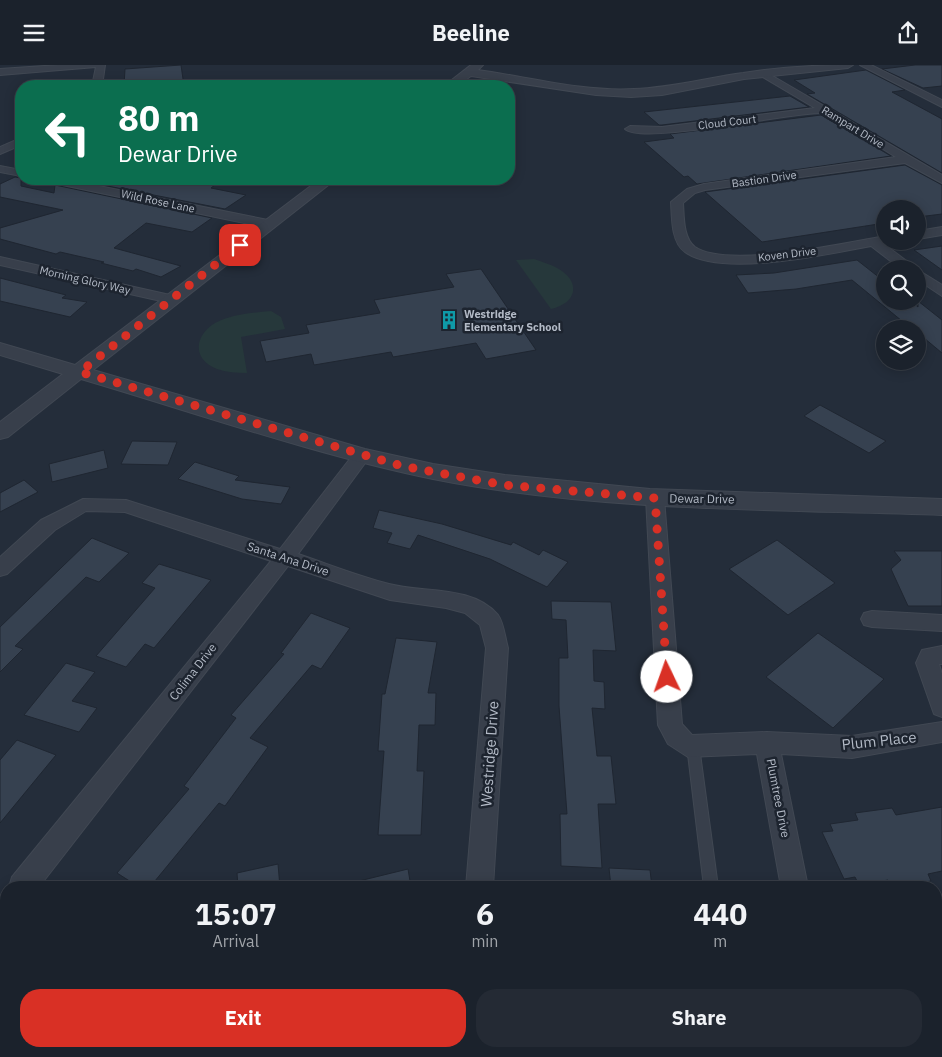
<!DOCTYPE html>
<style>
:root{--surface:#1b222c;--page:#242a34;--text:#f1f3f6;--muted:#a0a4a9;--line:#393f48;--accent:#d93025}
body{margin:0;font-family:"IBM Plex Sans",sans-serif;background:var(--page);color:var(--text);height:100vh;display:flex;flex-direction:column;font-size:19px;white-space:nowrap}
*{box-sizing:border-box;margin:0}
p{font-size:16px;color:var(--muted)}
.icon{flex:none;width:28px;height:28px;fill:none;stroke:currentColor;stroke-width:2;stroke-linecap:round;stroke-linejoin:round}
.map{position:relative;flex:1;overflow:hidden}
.sheet{position:absolute;left:0px;top:816px;width:942px;height:176px;display:flex;flex-direction:column;background:var(--surface);border-radius:20px 20px 0 0;box-shadow:0 2px 12px #0003,0 0 0 1px var(--line)}
.sheet>*{flex:none}
.guide{position:absolute;left:15px;top:15px;width:500px;height:105px;border-radius:20px;box-shadow:0 2px 12px #0003,0 0 0 1px var(--line);background:#0b6e4f;color:#fff;overflow:hidden}
.buttons{position:absolute;left:876px;top:135px;display:grid;gap:10px}
.buttons a{display:grid;place-items:center;width:50px;height:50px;border-radius:50%;background:var(--surface);box-shadow:0 2px 12px #0003,0 0 0 1px var(--line);font-size:25px}
.pin{position:absolute;display:grid;place-items:center;width:42px;height:42px;color:#fff;margin:-21px;border-radius:10px;box-shadow:0 2px 8px #0006}
.me{position:absolute;width:55px;margin:-28px;rotate:357deg;stroke-linejoin:round;filter:drop-shadow(0 0 4px #0008)}
.turn{display:flex;align-items:center;gap:18px;height:105px;padding:0 20px;font-size:22px}
.turn .icon{width:65px;height:65px;stroke-width:2.5}
.turn b{display:block;font-size:35px;line-height:42px}
.eta{display:flex;justify-content:space-evenly;align-items:center;height:85px;text-align:center}
.eta b{font-size:30px;font-weight:700;line-height:35px}
.button{display:flex;gap:10px;margin-top:auto;padding:10px 20px}
.button a{flex:1;height:58px;border-radius:20px;background:var(--accent);color:#fff;font-size:20px;font-weight:700;line-height:58px;text-align:center}
.button a+a{background:var(--page);color:var(--text)}
header{display:flex;justify-content:space-between;align-items:center;height:65px;padding:0 20px;background:var(--surface);font-size:22px;font-weight:700}
.map>svg:first-child{display:block}
.green{fill:#26383b}
.building{fill:#364150;stroke:#1f2631}
.lines{fill:none;stroke-linecap:round;stroke-linejoin:round}
.service-casing{stroke:#414853;stroke-width:2}
.minor-casing{stroke:#414853;stroke-width:2}
.tertiary-casing{stroke:#414853;stroke-width:2}
.service{fill:#383f4b;fill-rule:evenodd}
.minor{fill:#383f4b;fill-rule:evenodd}
.tertiary{fill:#383f4b;fill-rule:evenodd}
.route{stroke:#d93025;stroke-width:9;stroke-dasharray:0 16.2}
.labels{text-anchor:middle;stroke-width:5;stroke-linejoin:round;paint-order:stroke}
.far-street-label{font-size:11px;fill:#b3bac6;stroke:#1d242f}
.far-poi-label{font-size:11px;font-weight:bold;fill:#b3bac6;stroke:#1d242f;text-anchor:start}
.street-label{font-size:12px;fill:#b3bac6;stroke:#1d242f}
.near-street-label{font-size:15px;fill:#b3bac6;stroke:#1d242f}
</style>
<header><svg class="icon" aria-label="menu" viewBox="0 0 24 24"><path d="M4 6h16M4 12h16M4 18h16"/></svg>Beeline<svg class="icon" aria-label="share" viewBox="0 0 24 24"><path d="M12 15V3M7 8l5-5 5 5M5 13v7h14v-7"/></svg></header>
<div class="map">
<svg width="942" height="992" viewBox="0 0 942 992">
<rect width="100%" height="100%" fill="#242d3a"/>
<g class="green">
<path d="M 534,194 C 542,197 550,199 557,203 C 581,216 578,238 551,244 L 516,195 Z"/>
<path d="M 271,246 L 281,252 L 285,264 L 241,272 L 247,308 C 237,308 226,307 217,304 C 192,294 194,271 215,258 C 232,249 253,248 271,246 Z"/>
</g>
<g class="building">
<polygon points="181,0 184,21 124,21 125,4"/>
<polygon points="915,0 942,0 942,21 923,23 882,4"/>
<polygon points="866,5 905,25 892,27 942,54 942,108 807,29 815,28 794,15"/>
<polygon points="790,31 809,42 662,60 659,60 644,47"/>
<polygon points="821,50 891,91 697,119 688,111 684,112 644,77 674,73 670,69"/>
<polygon points="905,100 942,120 942,149 918,152 918,144 885,144 885,158 762,177 705,127"/>
<polygon points="15,112 21,113 21,121 54,128 55,120 212,153 192,167 146,158 114,183 181,201 161,212 136,204 133,206 101,198 104,197 60,187 56,189 0,174 0,163 63,145 0,132 0,119"/>
<polygon points="72,114 176,114 215,120 211,123 246,130 225,144"/>
<polygon points="942,181 942,205 914,185"/>
<polygon points="857,195 885,217 885,236 911,236 918,242 918,236 942,255 942,288 918,268 918,264 913,264 902,256 852,215 796,224 748,228 736,210 774,208"/>
<polygon points="481,204 536,285 486,294 476,278 393,292 391,287 314,300 311,289 266,297 260,276 309,268 306,260 380,248 374,235 454,222 446,209"/>
<polygon points="0,213 66,230 62,233 87,237 70,252 0,236"/>
<polygon points="820,340 886,376 869,388 804,351"/>
<polygon points="132,376 177,377 168,400 121,399"/>
<polygon points="104,385 108,403 52,417 49,399"/>
<polygon points="195,397 239,411 235,415 290,422 281,439 242,434 178,414"/>
<polygon points="24,415 38,427 0,447 0,428"/>
<polygon points="379,445 442,459 511,480 513,477 539,490 543,485 568,497 547,522 490,494 418,470 410,484 387,478 392,468 373,463"/>
<polygon points="92,473 129,488 99,517 86,512 15,581 23,584 0,607 0,562"/>
<polygon points="777,475 835,518 788,550 729,504"/>
<polygon points="894,486 942,486 942,541 908,541 891,504 901,495"/>
<polygon points="159,499 211,515 154,583 145,579 126,602 96,591 155,523 142,518"/>
<polygon points="551,536 611,537 616,586 593,585 594,616 604,617 605,644 592,643 597,691 611,691 616,739 598,739 602,803 561,801 560,749 567,749 559,641 559,593 568,593 566,555 552,554"/>
<polygon points="311,548 350,563 321,604 312,600 250,673 268,682 225,741 219,738 150,822 139,822 117,808 189,724 184,721 236,653 231,650 284,589 281,588"/>
<polygon points="818,568 884,614 833,663 766,612"/>
<polygon points="396,573 437,577 428,628 436,628 435,660 419,660 417,706 424,706 421,770 378,770 384,686 378,686 382,629 385,629"/>
<polygon points="66,598 95,607 72,636 97,643 79,667 24,650"/>
<polygon points="17,675 56,690 0,758 0,695"/>
<polygon points="942,742 942,806 928,809 931,816 892,822 888,815 859,820 855,812 844,814 822,767 833,766 830,759 858,755 855,748 892,743 896,750"/>
<polygon points="278,799 280,822 238,822 237,808"/>
<polygon points="609,803 650,805 652,822 611,822"/>
<polygon points="408,804 411,822 360,822 359,816"/>
</g>
<g class="lines">
<g class="service-casing">
<g id="service">
<polygon points="693,676 697,677 699,681 718,822 704,822 687,681 689,677"/>
<polygon points="723,986 739,986 740,992 724,992"/>
</g>
</g>
<g class="minor-casing">
<g id="minor">
<polygon points="59,0 105,0 102,21 92,21 96,2 0,10 0,4"/>
<polygon points="860,0 871,0 942,35 942,42"/>
<path d="M 764,6 L 942,110 L 942,118 L 905,98 L 705,125 L 695,128 L 683,138 C 684,151 683,173 695,182 C 727,204 845,178 885,171 L 885,176 L 891,176 L 884,179 L 917,204 L 901,204 L 871,181 C 828,189 721,213 685,187 C 671,177 672,153 671,137 L 687,124 L 704,119 L 896,92 C 884,85 830,49 821,48 C 788,48 642,80 625,64 L 630,61 L 662,62 L 815,43 L 761,11 L 760,9 Z"/>
<polygon points="21,73 21,80 0,89 0,82"/>
<polygon points="0,101 21,105 21,111 0,107"/>
<polygon points="42,114 64,114 268,155 274,159 268,163 48,117"/>
<polygon points="942,162 942,170 918,174 918,166"/>
<polygon points="0,192 170,230 177,234 170,238 0,200"/>
<polygon points="918,205 942,220 942,231 918,215"/>
<path d="M 362,384 L 368,386 L 371,390 L 298,489 C 328,499 358,511 389,519 C 423,528 473,520 498,550 C 504,558 505,573 508,583 L 493,822 L 466,822 L 486,583 L 480,560 L 465,548 L 446,543 L 390,535 L 288,501 L 39,822 L 9,822 L 12,812 L 271,496 L 125,447 L 86,446 L 55,465 L 7,509 L 0,511 L 0,492 L 41,455 L 83,434 L 126,435 L 280,484 L 356,386 Z"/>
<polygon points="655,427 662,429 664,433 682,659 692,670 767,667 852,671 942,657 942,677 852,693 781,689 808,822 781,822 757,689 688,692 668,679 658,660 646,433 648,429"/>
<polygon points="872,546 942,550 942,566 872,562 864,560 861,554 864,548"/>
<polygon points="942,581 942,599 939,599 942,609 942,652 934,649 916,598 922,585"/>
<polygon points="6,829 6,862 0,865 0,832"/>
<rect x="452" y="986" width="32" height="6"/>
<polygon points="810,986 842,986 843,992 811,992"/>
</g>
</g>
<g class="tertiary-casing">
<g id="tertiary">
<path d="M 471,0 L 483,0 L 478,5 C 528,12 584,27 634,24 C 671,23 706,13 743,8 C 780,2 817,0 853,0 L 848,3 L 744,14 L 662,30 L 631,32 L 596,30 L 471,11 L 457,21 L 444,21 Z"/>
<path d="M 320,114 L 336,114 L 93,305 L 365,384 L 433,399 L 505,410 L 650,424 L 942,434 L 942,450 C 773,444 600,447 433,414 C 316,390 196,348 81,314 L 8,372 L 0,374 L 0,357 L 63,309 L 0,290 L 0,278 L 75,300 Z"/>
</g>
</g>
<use href="#service" class="service"/>
<use href="#minor" class="minor"/>
<use href="#tertiary" class="tertiary"/>
</g>
<g class="lines">
<polyline class="route" points="240,180 80,307 402,401 504,420 655,433 667,612"/>
</g>
<defs>
<g id="building-bare" transform="scale(1.5)"><path d="M-4-6H4V6H1V3H-1V6H-4ZM-2.5-4.3h1.7v1.8h-1.7ZM.8-4.3h1.7v1.8H.8ZM-2.5-1h1.7V.8h-1.7ZM.8-1h1.7V.8H.8Z" fill="#0f9aa8" stroke="#1d242f" stroke-width="2.5" paint-order="stroke"/></g>
</defs>
<g fill-rule="evenodd">
<use href="#building-bare" x="449" y="255"/>
</g>
<g class="labels">
<g class="far-street-label">
<text transform="translate(727 57) rotate(-7)" y="4">Cloud Court</text>
<text transform="translate(853 62) rotate(31)" y="4">Rampart Drive</text>
<text transform="translate(764 114) rotate(-8)" y="4">Bastion Drive</text>
<text transform="translate(158 136) rotate(12)" y="4">Wild Rose Lane</text>
<text transform="translate(787 189) rotate(-7)" y="4">Koven Drive</text>
<text transform="translate(85 215) rotate(13)" y="4">Morning Glory Way</text>
</g>
<g class="far-poi-label">
<text x="464" y="253">Westridge<tspan x="464" dy="13">Elementary School</tspan></text>
</g>
<g class="street-label">
<text transform="translate(702 434) rotate(1)" y="4">Dewar Drive</text>
<text transform="translate(288 494) rotate(18)" y="4">Santa Ana Drive</text>
<text transform="translate(193 607) rotate(-52)" y="4">Colima Drive</text>
<text transform="translate(778 733) rotate(79)" y="4">Plumtree Drive</text>
</g>
<g class="near-street-label">
<text transform="translate(879 676) rotate(-6)" y="5">Plum Place</text>
<text transform="translate(490 689) rotate(-86)" y="5">Westridge Drive</text>
</g>
</g>
</svg>
<div class="buttons">
<a><svg class="icon" aria-label="sound" viewBox="0 0 24 24"><path d="M4 9h4l5-4v14l-5-4H4zM17 9q2 3 0 6"/></svg></a>
<a><svg class="icon" aria-label="search" viewBox="0 0 24 24"><circle cx="10" cy="10" r="6"/><path d="M15 15l6 6"/></svg></a>
<a><svg class="icon" aria-label="layers" viewBox="0 0 24 24"><path d="M12 4l9 5-9 5-9-5zM3 14l9 5 9-5"/></svg></a>
</div>
<div class="pin" style="left:240px;top:180px;background:#d93025"><svg class="icon" aria-label="arrive" viewBox="0 0 24 24"><path d="M6 21V4h12l-3 4 3 4H6"/></svg></div>
<svg class="me" style="left:667px;top:612px" viewBox="-20 -20 40 40"><circle r="19" fill="#fff"/><path d="M0-13L10 11 0 6-10 11z" fill="#d93025"/></svg>
<div class="guide">
<div class="turn"><svg class="icon" aria-label="left" viewBox="0 0 24 24"><path d="M17 20v-9H6M10 6l-5 5 5 5"/></svg><div><b>80 m</b>Dewar Drive</div></div>
</div>
<section class="sheet">
<div class="eta">
<div><b>15:07</b><p>Arrival</p></div>
<div><b>6</b><p>min</p></div>
<div><b>440</b><p>m</p></div>
</div>
<div class="button"><a>Exit</a><a>Share</a></div>
</section>
</div>
